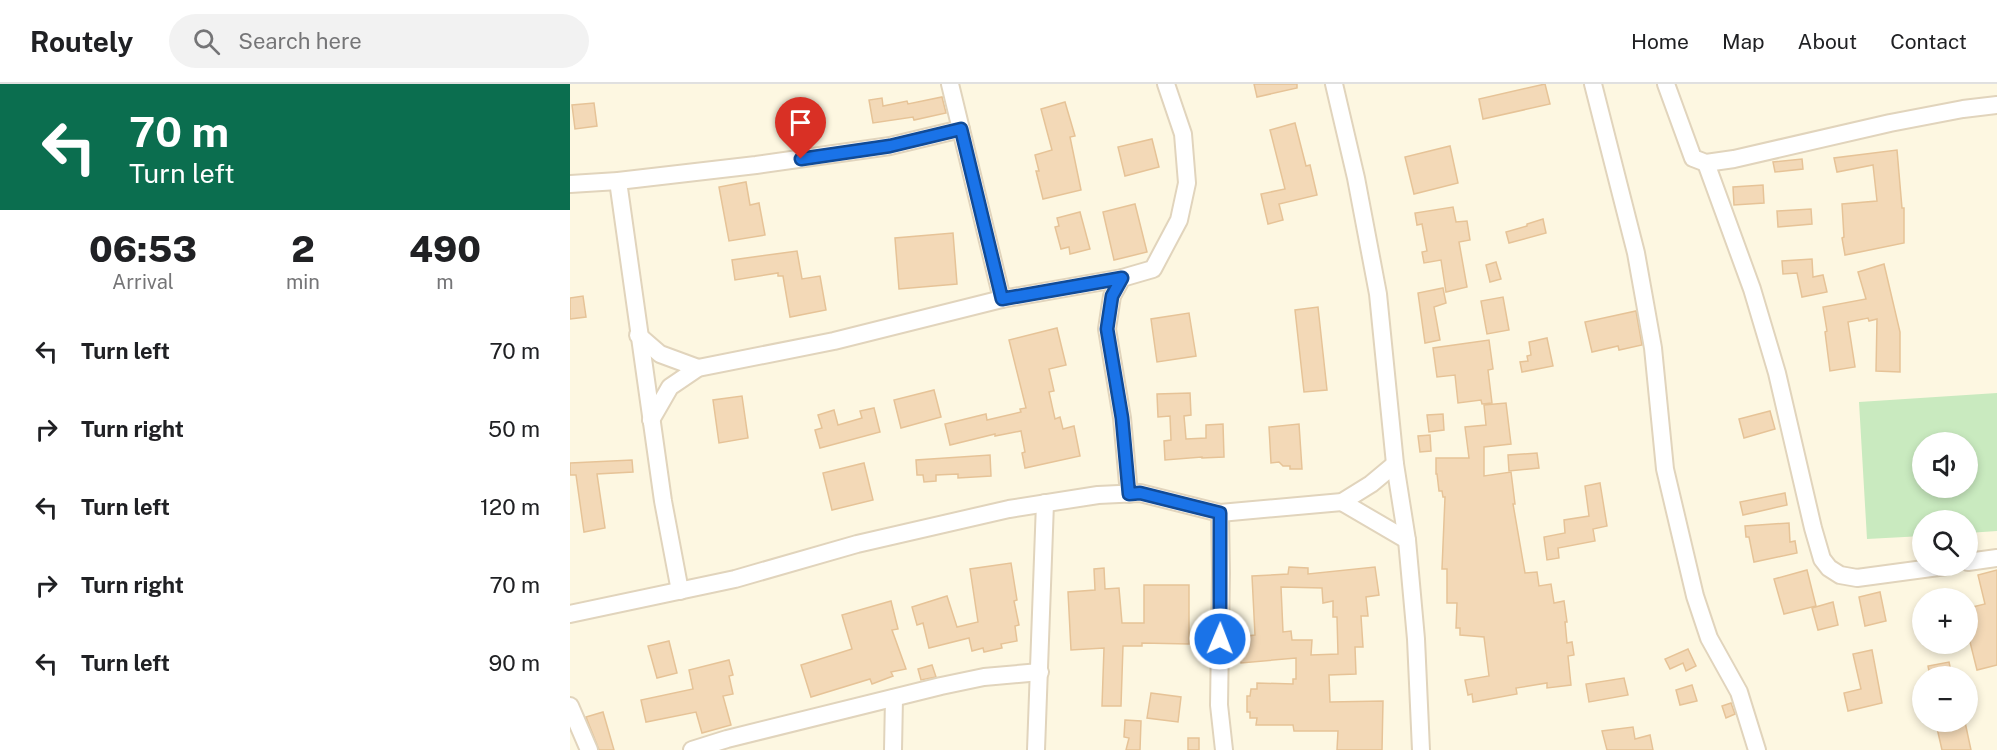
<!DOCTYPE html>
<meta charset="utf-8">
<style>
:root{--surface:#fff;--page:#f2f2f2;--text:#202124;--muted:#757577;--line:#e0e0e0}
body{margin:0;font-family:"Public Sans",sans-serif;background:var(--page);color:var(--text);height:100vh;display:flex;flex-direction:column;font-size:22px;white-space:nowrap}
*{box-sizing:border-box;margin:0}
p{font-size:20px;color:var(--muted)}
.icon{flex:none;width:33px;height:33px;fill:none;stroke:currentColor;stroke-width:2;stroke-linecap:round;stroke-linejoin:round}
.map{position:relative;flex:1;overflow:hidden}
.side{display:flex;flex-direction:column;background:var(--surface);width:570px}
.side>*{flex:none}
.top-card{background:#0b6e4f;color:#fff;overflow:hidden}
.controls{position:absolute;left:1342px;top:348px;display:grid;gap:12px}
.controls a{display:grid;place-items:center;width:66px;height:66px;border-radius:50%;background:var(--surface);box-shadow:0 3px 9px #0003;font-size:30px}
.pin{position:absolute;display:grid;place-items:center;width:51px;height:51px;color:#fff;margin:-62px -26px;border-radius:50% 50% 50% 0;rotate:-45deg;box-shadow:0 0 6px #0007}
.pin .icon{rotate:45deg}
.me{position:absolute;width:66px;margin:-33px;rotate:1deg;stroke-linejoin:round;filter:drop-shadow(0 0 4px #0008)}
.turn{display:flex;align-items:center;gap:21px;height:126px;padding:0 30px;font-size:27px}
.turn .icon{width:78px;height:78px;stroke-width:2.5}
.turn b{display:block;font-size:42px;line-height:51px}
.eta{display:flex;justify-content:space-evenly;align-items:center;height:102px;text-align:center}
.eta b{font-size:36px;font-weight:800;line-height:42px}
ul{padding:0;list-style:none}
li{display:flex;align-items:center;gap:18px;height:78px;padding:0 30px}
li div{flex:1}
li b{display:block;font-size:22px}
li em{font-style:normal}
header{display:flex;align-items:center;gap:36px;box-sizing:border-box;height:84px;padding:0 30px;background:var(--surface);border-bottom:2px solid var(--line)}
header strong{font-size:28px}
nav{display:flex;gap:33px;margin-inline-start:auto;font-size:21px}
.search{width:420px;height:54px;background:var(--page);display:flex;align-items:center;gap:15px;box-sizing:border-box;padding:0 21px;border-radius:33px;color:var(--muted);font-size:22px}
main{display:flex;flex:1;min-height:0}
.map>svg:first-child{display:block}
.green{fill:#c9eabf;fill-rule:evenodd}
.building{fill:#f3d9b7;stroke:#e6c397;stroke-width:1.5;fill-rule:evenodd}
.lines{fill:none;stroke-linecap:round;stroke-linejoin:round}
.minor-casing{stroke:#e1d4bc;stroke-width:20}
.minor{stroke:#fff;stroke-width:16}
.route-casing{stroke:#114b97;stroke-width:15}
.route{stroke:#1a73e8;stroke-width:10}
</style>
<header>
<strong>Routely</strong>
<div class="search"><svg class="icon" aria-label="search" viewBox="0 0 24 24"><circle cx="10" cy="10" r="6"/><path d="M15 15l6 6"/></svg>Search here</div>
<nav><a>Home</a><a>Map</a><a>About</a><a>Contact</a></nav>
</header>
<main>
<section class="side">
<div class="top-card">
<div class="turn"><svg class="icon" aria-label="left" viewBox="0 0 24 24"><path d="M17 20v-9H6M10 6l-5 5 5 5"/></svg><div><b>70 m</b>Turn left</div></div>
</div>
<div class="eta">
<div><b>06:53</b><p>Arrival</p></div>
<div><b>2</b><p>min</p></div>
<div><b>490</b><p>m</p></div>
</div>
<ul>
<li><svg class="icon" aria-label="left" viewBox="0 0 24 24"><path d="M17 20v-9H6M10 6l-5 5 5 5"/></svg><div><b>Turn left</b></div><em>70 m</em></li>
<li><svg class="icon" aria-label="right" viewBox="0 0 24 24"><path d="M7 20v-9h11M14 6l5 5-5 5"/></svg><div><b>Turn right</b></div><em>50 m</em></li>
<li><svg class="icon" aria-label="left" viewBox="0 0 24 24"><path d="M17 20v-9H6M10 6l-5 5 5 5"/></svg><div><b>Turn left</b></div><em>120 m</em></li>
<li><svg class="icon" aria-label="right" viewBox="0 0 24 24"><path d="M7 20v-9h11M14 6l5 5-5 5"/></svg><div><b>Turn right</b></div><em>70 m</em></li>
<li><svg class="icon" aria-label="left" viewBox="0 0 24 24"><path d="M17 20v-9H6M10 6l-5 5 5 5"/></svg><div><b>Turn left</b></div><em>90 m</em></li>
</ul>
</section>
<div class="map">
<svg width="1427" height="666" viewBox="0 0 1427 666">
<rect width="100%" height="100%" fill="#fdf7e1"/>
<path class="green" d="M 1427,309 L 1427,447 L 1398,449 L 1398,436 L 1353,436 L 1353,452 L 1297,455 L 1289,318 ZM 1353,358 L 1398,358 L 1398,404 L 1353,404 Z"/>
<g class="building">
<polygon points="684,0 727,0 727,4 687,13"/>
<polygon points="975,0 980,20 913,35 909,15"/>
<polygon points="372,13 376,29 344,36 343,33 303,39 299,16 312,14 313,22 337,17 338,20"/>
<polygon points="495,18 505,52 500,53 511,106 473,115 466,87 469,87 465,71 482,66 471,25"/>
<polygon points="24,19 27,42 5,45 2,21"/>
<polygon points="725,39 736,82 740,81 747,111 709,120 713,136 698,140 691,110 715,105 700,46"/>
<polygon points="582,55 589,83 555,92 548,63"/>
<polygon points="880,62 888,99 844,110 835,73"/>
<polygon points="1327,66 1332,124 1334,124 1334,159 1275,171 1272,154 1274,153 1272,120 1307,117 1303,81 1267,88 1264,74"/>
<polygon points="1232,75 1233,85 1205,88 1203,78"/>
<polygon points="176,98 180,121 189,119 195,151 159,157 149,103"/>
<polygon points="1193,101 1194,119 1164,121 1163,103"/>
<polygon points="565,120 577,168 544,176 533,128"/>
<polygon points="883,123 886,138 897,137 900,156 889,158 897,203 876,208 871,176 854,179 852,168 857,167 852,140 847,141 845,129"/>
<polygon points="1241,125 1242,140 1208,143 1207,127"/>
<polygon points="510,128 520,165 500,170 499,163 491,165 485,143 489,142 487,134"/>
<polygon points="973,135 976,149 939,159 936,148 957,142 957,140"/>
<polygon points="383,149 387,200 329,205 325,154"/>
<polygon points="227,167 232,195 250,192 256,226 220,233 213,192 208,192 208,189 165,196 162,176"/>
<polygon points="1242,175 1243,193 1253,191 1257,208 1232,213 1227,189 1213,190 1212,177"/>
<polygon points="926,178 931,195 920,198 916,181"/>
<polygon points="1314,180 1330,248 1330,288 1306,287 1307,235 1299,237 1298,234 1278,238 1285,283 1260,287 1255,248 1257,247 1253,223 1296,215 1288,188"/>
<polygon points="873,204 876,219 864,223 870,256 855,259 848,209"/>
<polygon points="13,212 16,233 0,235 0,214"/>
<polygon points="933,213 939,246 917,250 911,217"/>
<polygon points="748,223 757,306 734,308 725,226"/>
<polygon points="1066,227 1072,261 1049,266 1048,262 1022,268 1015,238"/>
<polygon points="619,229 626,272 587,278 581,235"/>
<polygon points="487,244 496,281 479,285 484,307 479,308 485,335 490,333 493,345 504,342 510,372 455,384 452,369 455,368 451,347 425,352 425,350 380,361 375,340 416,330 417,336 451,328 450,325 456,324 439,256"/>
<polygon points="977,254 983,282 952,288 950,278 958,277 957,272 961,271 959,258"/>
<polygon points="919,256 923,285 918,286 922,319 912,320 911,316 888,319 885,291 867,293 863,264"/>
<polygon points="364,306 371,333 331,344 324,316"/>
<polygon points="620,309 621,331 614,332 616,355 636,354 636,341 653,340 654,373 632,374 632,373 595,376 594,357 601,356 600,332 588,333 587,310"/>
<polygon points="172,312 178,354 149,359 143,316"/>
<polygon points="936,319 941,360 914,363 914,392 941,388 945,420 943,420 955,489 967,488 969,502 981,500 984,519 994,517 997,538 995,538 997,559 1002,558 1004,571 998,572 1001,601 977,604 977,599 946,604 947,610 903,618 902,610 898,611 895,596 919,592 914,553 890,551 890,544 886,544 887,519 877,519 877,485 872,485 875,413 873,413 872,407 869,407 867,390 866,390 866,374 899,374 895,343 916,341 914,321"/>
<polygon points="304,324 310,348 250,364 245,346 252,344 248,331 264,326 268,341 292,334 290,327"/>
<polygon points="1200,327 1205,345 1174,354 1169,335"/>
<polygon points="873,330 874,346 859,348 857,331"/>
<polygon points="729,340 732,385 720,385 720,382 713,382 709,378 701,379 699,343"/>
<polygon points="860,351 861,367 850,368 848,352"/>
<polygon points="967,369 969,384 939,387 938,371"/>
<polygon points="420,371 421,392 388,394 388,390 366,391 366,397 354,398 353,391 347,391 346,376"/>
<polygon points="62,376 63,388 27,390 35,444 14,448 6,391 0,391 0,379"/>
<polygon points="294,379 303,416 262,426 253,389"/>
<polygon points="1030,399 1037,442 1023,445 1025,457 988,464 989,474 977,476 974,453 995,449 994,436 1019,432 1015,402"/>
<polygon points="1215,409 1217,421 1173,431 1170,418"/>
<polygon points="1219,439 1220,458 1225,457 1227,469 1184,478 1179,453 1176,453 1175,442"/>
<polygon points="441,479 447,516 444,517 449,541 445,542 447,557 431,560 432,564 414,568 413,564 402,567 399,554 359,564 353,539 347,541 342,523 377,512 387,543 408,538 400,485"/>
<path d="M 719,483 L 738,484 L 738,490 L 805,483 L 809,511 L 796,513 L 798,532 L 791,532 L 793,563 L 785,563 L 786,590 L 759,591 L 760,618 L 813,617 L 812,666 L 767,666 L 768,647 L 724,647 L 723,641 L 686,641 L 687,634 L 680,634 L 680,628 L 677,628 L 677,612 L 680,612 L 681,605 L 687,605 L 687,599 L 723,600 L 723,595 L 726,595 L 726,574 L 671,579 L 668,553 L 685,551 L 682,492 L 718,490 ZM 711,503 L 752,504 L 753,519 L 763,517 L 763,533 L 767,533 L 768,570 L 741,571 L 742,556 L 722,556 L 721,547 L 713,548 Z"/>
<polygon points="534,484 535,505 549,504 552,539 574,539 574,501 619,501 619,560 572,559 572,562 553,562 551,622 532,622 534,564 501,566 498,508 525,506 524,485"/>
<polygon points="1237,486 1246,522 1214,530 1204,495"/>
<polygon points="1427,486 1427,581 1407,586 1398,550 1398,524 1415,520 1408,491"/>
<polygon points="1310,508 1316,537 1295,542 1289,513"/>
<polygon points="321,517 328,545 322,546 336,585 321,588 323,592 302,600 300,595 241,613 231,581 282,565 272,531"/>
<polygon points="1263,518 1268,541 1248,546 1242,524"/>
<polygon points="99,557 107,589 87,594 78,562"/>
<polygon points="1118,565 1126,582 1116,587 1113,579 1100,585 1095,575"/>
<polygon points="1302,566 1312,619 1278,627 1274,609 1291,605 1283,570"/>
<polygon points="159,576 163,591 159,592 163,610 153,612 161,641 132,649 126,628 76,638 71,616 123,605 119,586"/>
<polygon points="1379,578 1382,592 1360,592 1358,582"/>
<polygon points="362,581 366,593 351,596 348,585"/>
<polygon points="1054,594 1058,611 1019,618 1016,600"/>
<polygon points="1122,601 1127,617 1110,621 1106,606"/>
<polygon points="581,609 611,613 608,638 577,634"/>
<polygon points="1161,619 1165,630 1156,634 1152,622"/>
<polygon points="33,628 44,666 29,666 16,633"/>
<polygon points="555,636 571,637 570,666 556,666 559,654 554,653"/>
<polygon points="1395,638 1401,666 1372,666 1367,644"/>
<polygon points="1063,643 1065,655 1080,651 1083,666 1037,666 1032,647"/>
<rect x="618" y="654" width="11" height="12"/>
</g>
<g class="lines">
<g class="minor-casing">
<g id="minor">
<polyline points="380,0 432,215"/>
<polyline points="764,0 786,94 808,210 825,380 837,456 846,555 851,666"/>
<polyline points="1023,0 1066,169 1083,264 1095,385 1125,512 1139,554 1169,608 1187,666"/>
<polyline points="1096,0 1123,74 1136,79 1164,75 1320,39 1393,25 1427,21"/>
<polyline points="1136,79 1182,205 1207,289 1243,444 1252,475 1259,484 1270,491 1287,494 1376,482"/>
<polyline points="48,97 93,417 110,507"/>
<polyline points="0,100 48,97 186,81 320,62 391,45"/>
<polyline points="68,251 90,270 128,284"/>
<polyline points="81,336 100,303 128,284 264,257 432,215 552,194"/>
<polyline points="559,410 552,334 537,245 542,212 552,194 583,185 609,136 617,99 613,50 596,0"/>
<polyline points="772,418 837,456"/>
<polyline points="650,429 651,489 649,621 654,666"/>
<polyline points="1398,478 1427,474"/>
<polyline points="0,530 165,495 287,460 439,425 528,411 570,409 650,429 772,418 801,400 825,380"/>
<polyline points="0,622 19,666"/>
<polyline points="122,666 157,655 371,602 414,593 470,588"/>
<polyline points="323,666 324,614"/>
<polyline points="466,666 475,419"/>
</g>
</g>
<use href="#minor" class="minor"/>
</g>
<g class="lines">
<g class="route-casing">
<polyline id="route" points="231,75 320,62 391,45 432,215 552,194 542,212 537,245 552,334 559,410 570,409 650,429 650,555"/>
</g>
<use href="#route" class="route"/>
</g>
</svg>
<div class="controls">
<a><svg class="icon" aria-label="sound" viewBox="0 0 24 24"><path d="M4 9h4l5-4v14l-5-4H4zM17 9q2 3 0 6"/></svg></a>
<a><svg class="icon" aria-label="search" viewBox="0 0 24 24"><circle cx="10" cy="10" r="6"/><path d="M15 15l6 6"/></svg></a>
<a>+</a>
<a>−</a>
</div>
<div class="pin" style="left:231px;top:75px;background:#d93025"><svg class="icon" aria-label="arrive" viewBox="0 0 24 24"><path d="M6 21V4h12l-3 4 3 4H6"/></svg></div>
<svg class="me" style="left:650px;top:555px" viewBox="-20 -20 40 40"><circle r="17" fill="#1a73e8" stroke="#fff" stroke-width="3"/><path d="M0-11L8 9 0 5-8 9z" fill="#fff"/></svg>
</div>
</main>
